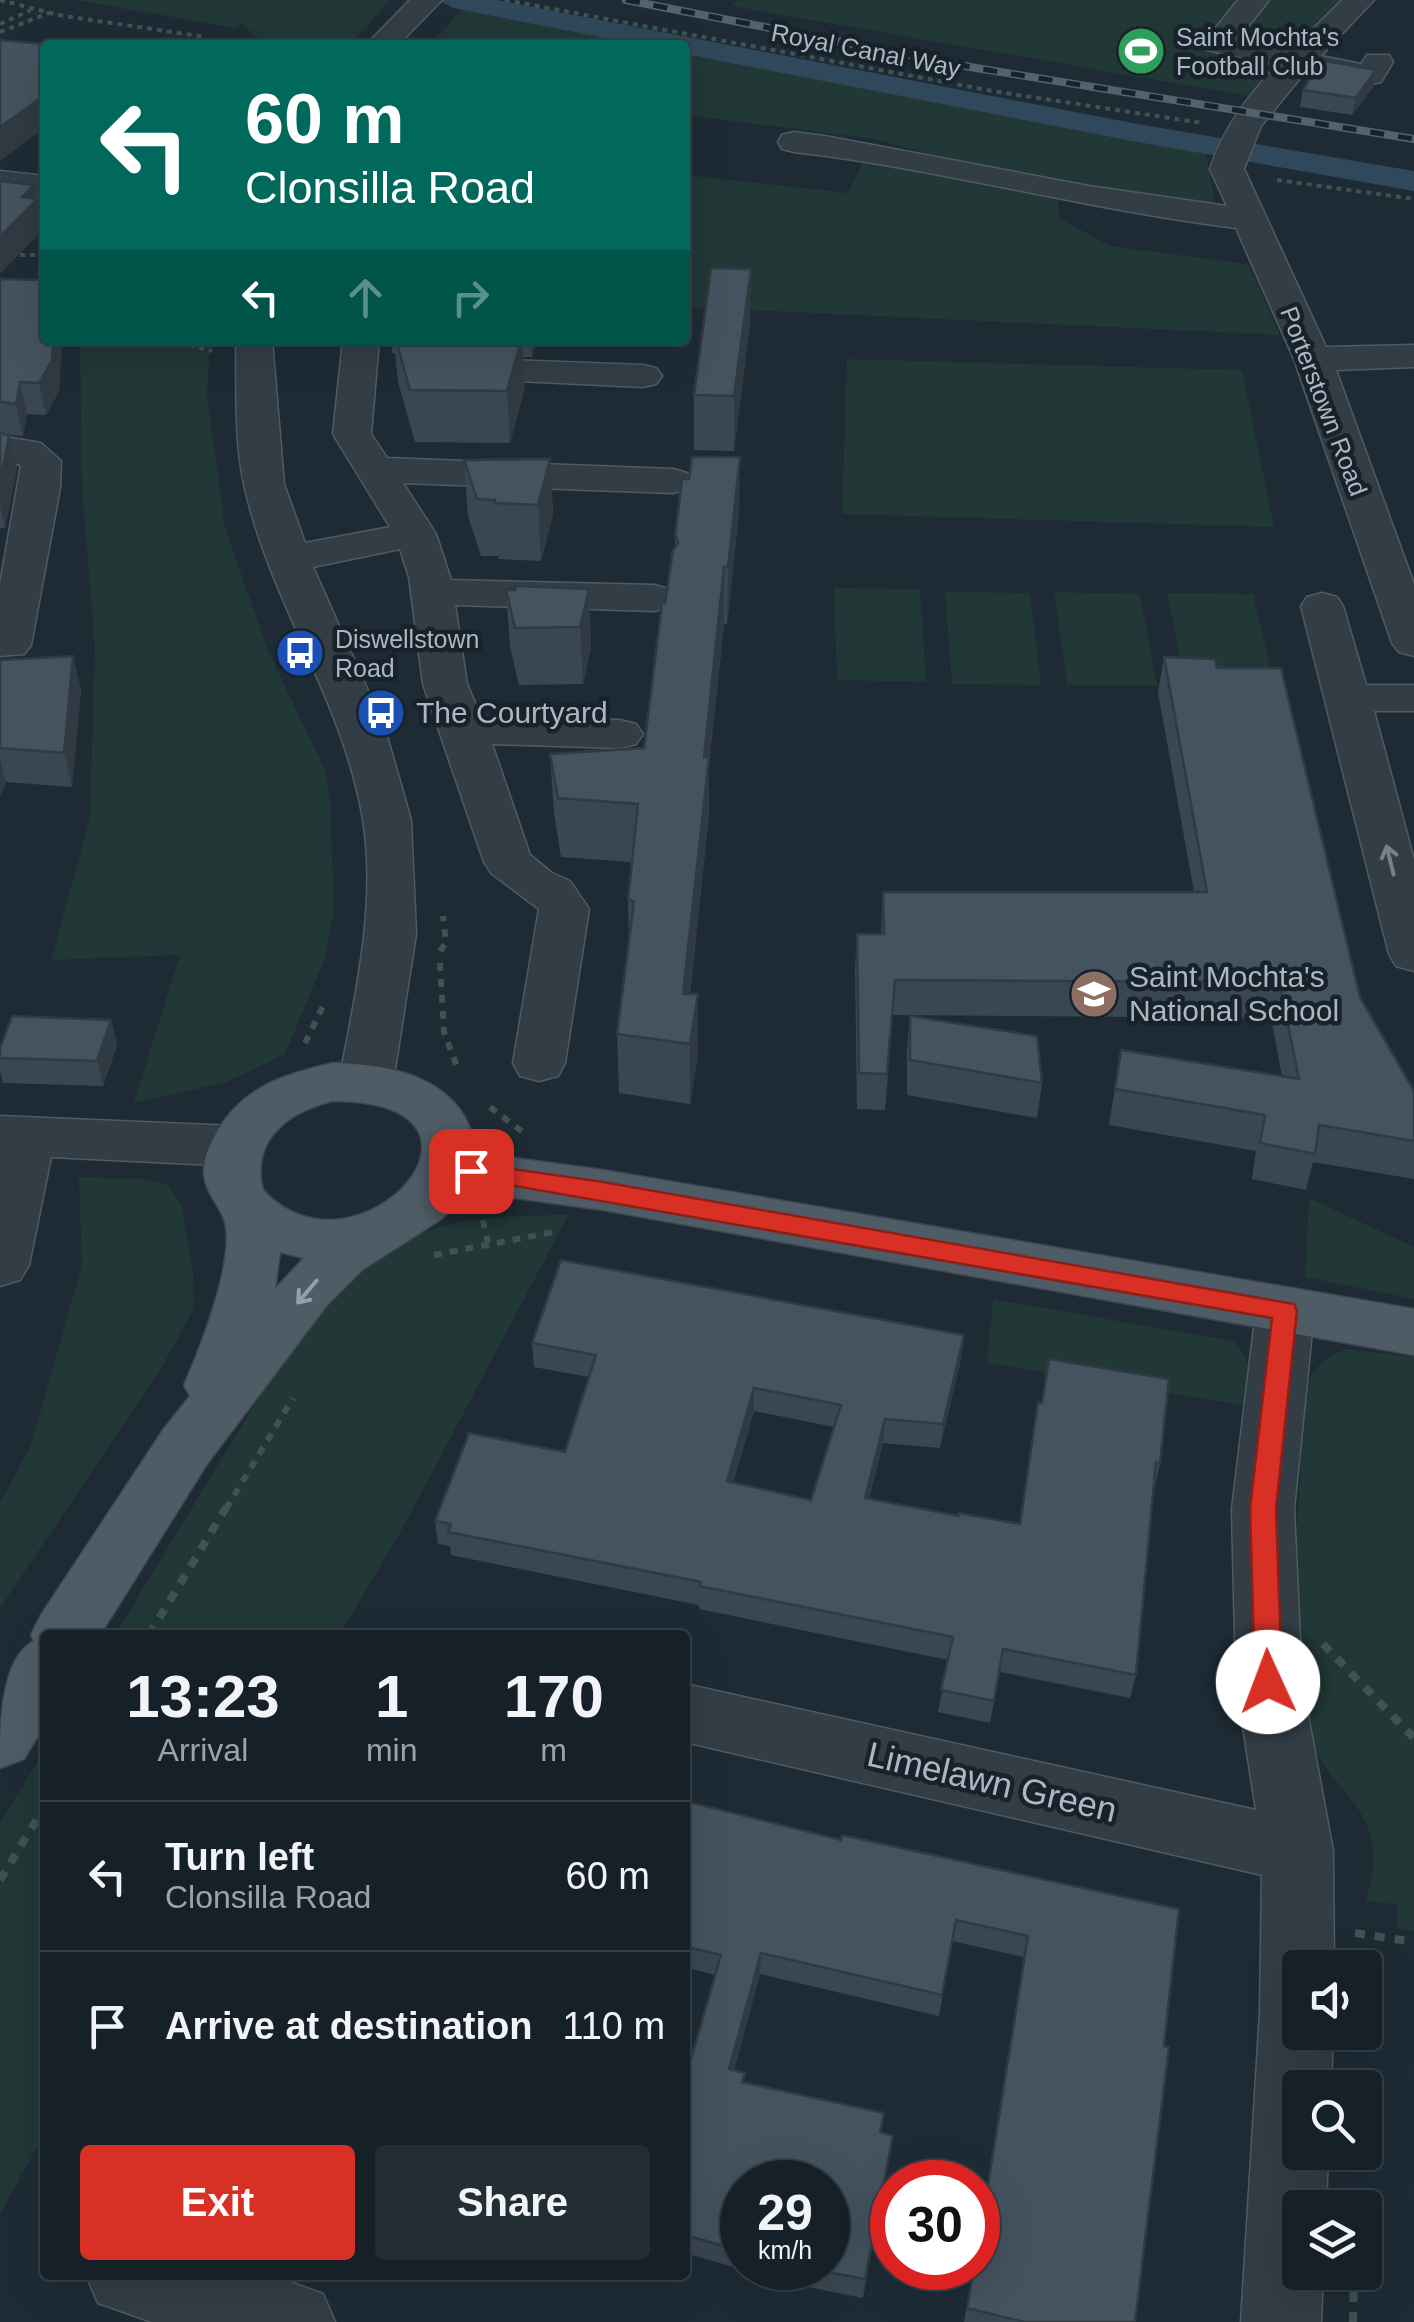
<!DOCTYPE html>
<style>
:root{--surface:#162028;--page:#232d34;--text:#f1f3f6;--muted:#9ea3a8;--line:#353e45;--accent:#d93025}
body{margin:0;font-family:Arial,sans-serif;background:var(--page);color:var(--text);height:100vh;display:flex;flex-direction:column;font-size:38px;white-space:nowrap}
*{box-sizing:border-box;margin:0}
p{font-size:32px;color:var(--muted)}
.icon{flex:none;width:55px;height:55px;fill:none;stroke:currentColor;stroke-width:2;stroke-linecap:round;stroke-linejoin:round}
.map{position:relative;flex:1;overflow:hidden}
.details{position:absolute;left:40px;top:1630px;width:650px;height:650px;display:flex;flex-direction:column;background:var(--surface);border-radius:10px;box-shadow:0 10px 40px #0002,0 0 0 2px var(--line)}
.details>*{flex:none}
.top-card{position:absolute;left:40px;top:40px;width:650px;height:305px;border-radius:10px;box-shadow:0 10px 40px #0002,0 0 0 2px var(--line);background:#00695c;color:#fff;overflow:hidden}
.controls{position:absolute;left:1282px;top:1950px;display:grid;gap:20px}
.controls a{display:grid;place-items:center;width:100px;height:100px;border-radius:10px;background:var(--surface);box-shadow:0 10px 40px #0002,0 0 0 2px var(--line);font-size:50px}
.speed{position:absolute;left:720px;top:2160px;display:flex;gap:20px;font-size:50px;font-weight:700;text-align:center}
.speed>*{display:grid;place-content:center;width:130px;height:130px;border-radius:50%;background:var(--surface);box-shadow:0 10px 40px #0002,0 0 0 2px var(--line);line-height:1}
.speed small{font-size:25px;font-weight:400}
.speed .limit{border:15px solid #d22;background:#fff;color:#111}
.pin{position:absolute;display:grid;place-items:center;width:85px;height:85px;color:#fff;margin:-42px;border-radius:20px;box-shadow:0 5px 15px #0006}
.me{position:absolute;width:110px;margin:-55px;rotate:358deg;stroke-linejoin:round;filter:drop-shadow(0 0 8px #0008)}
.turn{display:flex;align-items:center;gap:35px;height:210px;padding:0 40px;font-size:45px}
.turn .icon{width:130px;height:130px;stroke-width:2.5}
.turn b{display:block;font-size:70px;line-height:85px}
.lanes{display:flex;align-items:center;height:95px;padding:0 40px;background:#0003;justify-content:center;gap:50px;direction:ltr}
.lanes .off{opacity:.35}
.eta{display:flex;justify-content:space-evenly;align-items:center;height:170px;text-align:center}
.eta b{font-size:60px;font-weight:600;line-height:70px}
.primary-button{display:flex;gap:20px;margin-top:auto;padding:20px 40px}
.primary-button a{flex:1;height:115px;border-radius:10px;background:var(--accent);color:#fff;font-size:40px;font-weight:600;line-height:115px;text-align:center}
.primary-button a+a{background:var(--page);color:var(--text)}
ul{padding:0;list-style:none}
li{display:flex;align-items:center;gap:30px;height:150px;padding:0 40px;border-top:2px solid var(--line)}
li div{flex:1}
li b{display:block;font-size:38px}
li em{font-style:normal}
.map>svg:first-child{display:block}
.green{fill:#213836}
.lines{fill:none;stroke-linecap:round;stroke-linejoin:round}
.canal{fill:#30485b;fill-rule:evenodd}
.minor-casing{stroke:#4f5b64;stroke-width:3}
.major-casing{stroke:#3b464f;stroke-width:3}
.path-far2{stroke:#3e5352;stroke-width:4;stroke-dasharray:5 5;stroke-linecap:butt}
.path-far1{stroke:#3e5352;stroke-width:6;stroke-dasharray:8 8;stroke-linecap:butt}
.path{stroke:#3e5352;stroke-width:8;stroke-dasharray:10 10;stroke-linecap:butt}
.minor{fill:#323d46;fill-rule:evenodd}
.major{fill:#4f5c66;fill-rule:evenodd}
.rail-casing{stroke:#53626d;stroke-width:8}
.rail{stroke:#17222a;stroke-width:5;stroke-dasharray:14;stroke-linecap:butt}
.wall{fill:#3a4752;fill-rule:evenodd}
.shaded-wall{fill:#303a42}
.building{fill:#44535f;stroke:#303a42;stroke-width:2.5;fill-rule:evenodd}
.oneway{stroke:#75818b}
.oneway2{stroke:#94a1ac}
.route{fill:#d93025;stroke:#8d1f18;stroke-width:2.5}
.labels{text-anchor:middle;stroke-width:9;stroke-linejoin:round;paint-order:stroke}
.far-poi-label{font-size:25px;fill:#abb8c3;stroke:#17222a;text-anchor:start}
.far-street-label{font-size:25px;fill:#abb8c3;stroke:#17222a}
.poi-label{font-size:30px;fill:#abb8c3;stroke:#17222a;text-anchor:start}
.near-street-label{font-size:35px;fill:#abb8c3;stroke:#17222a}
</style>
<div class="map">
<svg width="1414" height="2322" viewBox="0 0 1414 2322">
<rect width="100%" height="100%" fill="#1e2b35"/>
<g class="green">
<polygon points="76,0 390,0 350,45 268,45 241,24 235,28"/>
<polygon points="738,0 1340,0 1248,96 732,6"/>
<polygon points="463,8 652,45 430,45"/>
<polygon points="685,52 1206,154 1216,208 995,171 873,139 685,115"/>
<polygon points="865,157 1058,200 1059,218 1110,246 1248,264 1280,335 685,307 685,175 848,193"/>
<polygon points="80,340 210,340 207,395 225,528 269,653 326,772 330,802 334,909 325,958 285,1054 227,1082 134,1103 180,955 51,960 90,817 95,647 82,489"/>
<polygon points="847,359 1242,370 1274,527 842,514"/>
<polygon points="834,588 920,589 926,682 837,680"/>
<polygon points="945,592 1030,593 1041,685 952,684"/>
<polygon points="1054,592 1140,594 1157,686 1067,685"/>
<polygon points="1167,593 1253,594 1275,687 1186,685"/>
<polygon points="79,1177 143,1179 168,1185 181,1205 193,1270 194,1308 162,1367 0,1608 0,1503 31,1445 82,1266"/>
<polygon points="1309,1198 1414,1247 1414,1299 1305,1277"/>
<path d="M 569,1214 L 401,1531 L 339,1635 L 115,1635 L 315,1305 C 350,1269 397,1239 446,1225 C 484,1215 530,1217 569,1214 Z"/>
<path d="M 993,1299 L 1233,1341 C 1253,1361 1252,1379 1252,1407 L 987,1363 Z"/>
<path d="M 1346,1349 L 1414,1357 L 1414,1931 L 1398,1928 L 1398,1905 L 1366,1900 C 1396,1803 1326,1799 1307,1728 C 1286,1655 1297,1536 1301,1460 C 1302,1438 1300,1412 1305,1391 C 1311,1369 1326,1357 1346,1349 Z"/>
<polygon points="45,1750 45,2133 0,2214 0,1822"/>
</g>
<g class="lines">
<polygon class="canal" points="439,0 497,0 1132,123 1414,171 1414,191 1132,141 685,54 685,45 640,45 453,8"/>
<g class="minor-casing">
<g id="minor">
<polygon points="410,0 442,0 398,45 366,45"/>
<path d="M 1238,0 L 1269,0 L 1238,39 L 1292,50 L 1342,0 L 1374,0 L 1321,56 L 1361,64 L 1367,55 L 1389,55 L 1393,62 L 1381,82 L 1370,84 L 1306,71 L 1261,126 L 1244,169 L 1326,347 L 1414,345 L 1414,367 L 1336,370 L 1414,584 L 1414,656 L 1399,652 L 1392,643 L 1294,359 L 1236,228 C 1087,210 943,169 794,152 L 782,149 L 778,142 L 782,135 L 794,132 L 825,136 L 1089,186 L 1227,206 L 1210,169 C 1223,128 1248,96 1277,65 L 1207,50 L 1203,44 Z"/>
<polygon points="0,171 45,176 45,196 0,191"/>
<path d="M 236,340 L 272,340 L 284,484 L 305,543 L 390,527 L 333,434 L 343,340 L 379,340 L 371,434 L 387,458 L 673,469 L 687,473 L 693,481 L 687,489 L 673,493 L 403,483 L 436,534 L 451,580 L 654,585 L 669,589 L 675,598 L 669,607 L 654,611 L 455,605 L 467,684 L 481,717 L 620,720 L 636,724 L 643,734 L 636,744 L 620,748 L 492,744 L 530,855 L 552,873 L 570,881 L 589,909 L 565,1063 L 558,1076 L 539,1081 L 520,1076 L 513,1063 L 539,909 L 491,873 L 484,862 L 423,684 L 409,577 L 400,549 L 313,567 L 385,729 L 411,820 L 416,934 L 393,1082 L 385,1095 L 366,1101 L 347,1095 L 339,1082 C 355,996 377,906 363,819 C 343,700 269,600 244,484 C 234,438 237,387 236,340 Z"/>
<polygon points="451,358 643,365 656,368 662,376 656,384 643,387 438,377 432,369 438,361"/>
<polygon points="0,436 41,443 61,461 60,488 31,645 24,654 0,656 0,584 21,465 0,460"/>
<polygon points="1322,593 1337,597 1343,606 1366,685 1414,685 1414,711 1374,711 1414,860 1414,971 1396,966 1389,954 1301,606 1307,597"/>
<polygon points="0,1116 235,1126 254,1132 262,1146 254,1160 235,1166 51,1157 29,1265 20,1280 0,1286"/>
<polygon points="1285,1289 1306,1295 1314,1311 1294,1509 1302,1682 1333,1851 1334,1968 1300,1968 1300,2032 1333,2032 1331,2088 1300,2088 1300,2152 1328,2152 1326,2208 1300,2208 1300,2272 1323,2272 1321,2322 1241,2322 1260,2012 1262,1875 685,1742 685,1684 1256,1810 1236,1682 1232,1509 1256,1311 1264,1295"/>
<polygon points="86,2275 271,2275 323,2294 335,2322 152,2322 98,2303"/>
</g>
</g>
<g class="major-casing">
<path id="major" d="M 333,1063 C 395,1064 468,1080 476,1153 L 603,1170 L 1414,1309 L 1414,1355 L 603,1210 L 463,1191 L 443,1218 L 362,1270 L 327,1305 L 207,1464 L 100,1635 L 45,1635 L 45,1725 L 24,1759 L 0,1768 C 0,1728 0,1658 34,1641 L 31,1635 L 41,1615 L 163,1430 L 190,1396 L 184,1385 C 200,1349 235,1261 225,1222 C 220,1205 205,1193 204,1173 C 203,1158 210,1144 218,1130 C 244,1086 286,1074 333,1063 ZM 333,1101 C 527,1101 358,1292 263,1190 C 250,1140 289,1111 333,1101 ZM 280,1252 L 304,1258 L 275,1289 Z"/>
</g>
<g class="path-far2">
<polyline points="0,0 58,15 205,37"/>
<polyline points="505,0 998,92 1203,123"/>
<polyline points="0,24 31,10"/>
<polyline points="0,32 49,13"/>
<polyline points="1277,180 1414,199"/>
<polyline points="0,255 45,255"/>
<polyline points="170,340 212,351"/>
</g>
<g class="path-far1">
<polyline points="440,951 446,943 443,916"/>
<polyline points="440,963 444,1032 459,1072"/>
<polyline points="305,1043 326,1000"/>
<polyline points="490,1107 524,1133"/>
<polyline points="483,1220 488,1243"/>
<polyline points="434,1255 554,1232"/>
<polyline points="226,1509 293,1398"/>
</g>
<g class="path">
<polyline points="149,1635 227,1506"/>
<polyline points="1323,1644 1414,1738"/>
<polyline points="0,1880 45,1806"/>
<polyline points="1355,1933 1414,1942"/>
<polyline points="1353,2322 1354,2272"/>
</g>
<use href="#minor" class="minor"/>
<use href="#major" class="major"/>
<g class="rail-casing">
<polyline id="rail" points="626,0 976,68 1414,139"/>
</g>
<use href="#rail" class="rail"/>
</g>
<g class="wall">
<polygon points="1376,70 1373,87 1352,115 1300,107 1303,90"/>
<polygon points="0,279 45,340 62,340 59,391 46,415 27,414 23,436 2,434 9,436 17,468 5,528 0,528"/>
<polygon points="750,323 734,451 694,450 694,395"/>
<polygon points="391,340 537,340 532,357 523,357 525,387 510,443 415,442 398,382 395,353 392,353"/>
<polygon points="550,459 553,515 541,561 499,559 498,556 481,556 468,516 464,460"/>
<polygon points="739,513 727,624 724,624 709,765 709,815 690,994 698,994 698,1054 690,1104 619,1093 617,1034 629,939 628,900 631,862 561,857 554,813 550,754 644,748 675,547 675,535"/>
<polygon points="589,589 591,647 583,684 519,685 510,647 506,590"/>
<polygon points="73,656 81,690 72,787 6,782 0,796 0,660"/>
<polygon points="1164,657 1217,668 1360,997 1414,1091 1414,1179 1313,1162 1306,1190 1252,1179 1256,1151 1109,1125 1121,1050 1282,1076 1271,1018 893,1015 885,1110 857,1109 855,969 857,934 881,934 883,892 1194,892 1158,692"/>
<polygon points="910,1016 1042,1083 1037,1118 907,1095 907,1051"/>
<polygon points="111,1020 117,1045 103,1086 3,1083 0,1071 0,1048"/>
<path d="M 964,1335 L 961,1359 L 940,1448 L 883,1443 L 869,1499 L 959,1516 L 1020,1524 L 1038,1402 L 1160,1463 L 1155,1487 L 1153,1486 L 1136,1675 L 1130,1698 L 1000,1672 L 990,1723 L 938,1712 L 948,1660 L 699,1609 L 699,1605 L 451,1555 L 450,1546 L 438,1544 L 435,1521 L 565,1452 L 589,1377 L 534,1367 L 532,1343 ZM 754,1411 L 834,1427 L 811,1500 L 733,1483 Z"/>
<path d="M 685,1801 L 841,1840 L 1179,1909 L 1135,2322 L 964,2322 L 973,2268 L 978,2268 L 978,2240 L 1024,1957 L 952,1941 L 939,2016 L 760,1974 L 734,2070 L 744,2082 L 893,2136 L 863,2298 L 793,2284 L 685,2253 L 685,2058 L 691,2059 L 715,1975 L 688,1968 L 688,1954 L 685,1954 ZM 742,2182 L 828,2268 L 742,2268 Z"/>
</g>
<g class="shaded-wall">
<polygon points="1376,70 1373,87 1352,115 1356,98"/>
<polygon points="42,97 45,111 45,128 0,161 0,127"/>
<polygon points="34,185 44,229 0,274 0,237 22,197"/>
<polygon points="751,269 750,323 734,451 734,396"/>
<polygon points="53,340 62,340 59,391 46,415 39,383"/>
<polygon points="521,340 522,340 525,387 510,443 507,391"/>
<polygon points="531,340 537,340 532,357"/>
<polygon points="20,382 27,414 23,436 16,404"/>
<polygon points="9,436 17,468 5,528 0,506 0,482"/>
<polygon points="740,457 739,513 727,624 728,567"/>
<polygon points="550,459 553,515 541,561 538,505"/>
<polygon points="724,567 724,624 709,765 709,815 684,1043 683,994 704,757"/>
<polygon points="589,589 591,647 583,684 580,627"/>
<polygon points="73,656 81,690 72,787 64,753"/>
<polygon points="0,758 6,782 0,796"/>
<polygon points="698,994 698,1054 690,1104 690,1044"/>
<polygon points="111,1020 117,1045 103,1086 97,1061"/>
<polygon points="964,1335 961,1359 940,1448 943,1424"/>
<polygon points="754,1388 754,1411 727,1505 727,1481"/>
<polygon points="885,1419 883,1443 863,1521 865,1498"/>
<polygon points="761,1953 760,1974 729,2089 729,2069"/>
<polygon points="893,2136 890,2156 863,2298 865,2279"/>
</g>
<g class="building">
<polygon points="0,40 55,45 45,45 45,97 42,97 0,127"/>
<polygon points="1321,60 1376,70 1356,98 1303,90"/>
<polygon points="0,181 34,185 22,197 37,199 0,237"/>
<polygon points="711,268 751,269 734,396 694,395"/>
<polygon points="0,279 45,280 45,340 53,340 52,360 39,383 20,382 16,404 0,402"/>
<polygon points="396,340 521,340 507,391 410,390"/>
<polygon points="0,433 9,436 0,482"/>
<polygon points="692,457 740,457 728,567 724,567 704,757 709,757 683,994 698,994 690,1044 617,1034 634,901 628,900 638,804 558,798 550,754 644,748 662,603 665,603 673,550 678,543 675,535 682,479 689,479"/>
<polygon points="550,459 538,505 495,503 495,500 477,499 464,460"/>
<polygon points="516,586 589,589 580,627 515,628 506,590 515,590"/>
<polygon points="73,656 64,753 0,748 0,660"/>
<polygon points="1164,657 1215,659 1217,668 1281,668 1360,997 1414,1091 1414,1141 1319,1125 1315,1154 1260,1143 1265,1115 1115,1089 1121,1050 1299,1079 1279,982 895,980 887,1074 859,1073 857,934 884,934 883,892 1207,892"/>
<polygon points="12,1016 111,1020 97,1061 0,1058 0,1048"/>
<polygon points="910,1016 1037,1036 1042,1083 910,1060"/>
<path d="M 561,1260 L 964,1335 L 943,1424 L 885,1419 L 865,1498 L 959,1516 L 959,1513 L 1020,1524 L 1038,1402 L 1042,1403 L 1049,1359 L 1169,1379 L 1160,1463 L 1156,1462 L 1136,1675 L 1003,1649 L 994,1701 L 941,1690 L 953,1637 L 699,1586 L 701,1582 L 448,1532 L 451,1524 L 435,1521 L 469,1433 L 565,1452 L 596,1355 L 532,1343 ZM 754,1388 L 841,1405 L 811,1500 L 727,1481 Z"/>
<polygon points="685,1801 841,1840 842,1835 1179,1909 1164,2046 1169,2047 1135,2322 1024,2322 967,2308 974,2268 978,2268 978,2247 1028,1936 956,1920 942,1995 761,1953 729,2069 745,2073 742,2082 884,2113 880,2132 893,2136 865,2279 805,2268 828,2268 828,2182 742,2182 742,2251 685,2235 685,2058 691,2059 721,1955 688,1947 691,1934 685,1933"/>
</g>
<defs><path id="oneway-shaft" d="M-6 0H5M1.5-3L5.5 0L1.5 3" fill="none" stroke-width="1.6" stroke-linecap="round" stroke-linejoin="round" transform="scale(2.5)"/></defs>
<use class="oneway" href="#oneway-shaft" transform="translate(1390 860) rotate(-104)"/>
<use class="oneway2" href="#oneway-shaft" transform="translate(307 1292) rotate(130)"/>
<polygon class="route" points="471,1163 603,1182 1294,1304 1297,1311 1276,1509 1282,1682 1278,1690 1268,1694 1259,1690 1255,1682 1250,1509 1272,1318 463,1177 459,1171 463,1165"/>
<defs>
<g id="stadium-disc" transform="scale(2.5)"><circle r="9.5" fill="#2e9e5b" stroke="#17222a"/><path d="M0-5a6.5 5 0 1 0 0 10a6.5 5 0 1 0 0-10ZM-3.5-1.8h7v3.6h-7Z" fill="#fff"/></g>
<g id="bus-disc" transform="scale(2.5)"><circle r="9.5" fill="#1a4fb4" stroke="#17222a"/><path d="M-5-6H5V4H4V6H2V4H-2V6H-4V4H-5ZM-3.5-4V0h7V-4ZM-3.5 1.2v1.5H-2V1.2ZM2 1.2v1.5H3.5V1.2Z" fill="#fff"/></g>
<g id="school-disc" transform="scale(2.5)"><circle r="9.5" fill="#8d6e63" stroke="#17222a"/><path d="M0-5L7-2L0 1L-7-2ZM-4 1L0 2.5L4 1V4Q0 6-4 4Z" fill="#fff"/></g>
</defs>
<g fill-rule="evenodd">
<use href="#stadium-disc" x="1141" y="51"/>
<use href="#bus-disc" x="300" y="653"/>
<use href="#bus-disc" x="381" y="713"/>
<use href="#school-disc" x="1094" y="994"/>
</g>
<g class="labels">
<g class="far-poi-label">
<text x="1176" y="46">Saint Mochta's<tspan x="1176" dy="29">Football Club</tspan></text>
<text x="335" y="648">Diswellstown<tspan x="335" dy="29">Road</tspan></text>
</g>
<g class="far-street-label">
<text transform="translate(866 50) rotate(11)" y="9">Royal Canal Way</text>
<text transform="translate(1324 401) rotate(69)" y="9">Porterstown Road</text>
</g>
<g class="poi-label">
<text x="416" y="723">The Courtyard</text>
<text x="1129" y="987">Saint Mochta's<tspan x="1129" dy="34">National School</tspan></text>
</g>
<g class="near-street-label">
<text transform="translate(992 1782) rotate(13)" y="12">Limelawn Green</text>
</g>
</g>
</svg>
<div class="controls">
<a><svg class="icon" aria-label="sound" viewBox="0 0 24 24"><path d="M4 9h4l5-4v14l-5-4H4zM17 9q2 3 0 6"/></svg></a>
<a><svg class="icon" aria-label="search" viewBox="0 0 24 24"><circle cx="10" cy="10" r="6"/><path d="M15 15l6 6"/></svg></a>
<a><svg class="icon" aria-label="layers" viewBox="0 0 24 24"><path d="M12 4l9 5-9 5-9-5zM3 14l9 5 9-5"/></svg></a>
</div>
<div class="speed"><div>29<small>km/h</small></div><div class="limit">30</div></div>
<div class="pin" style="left:471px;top:1171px;background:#d93025"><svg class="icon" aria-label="arrive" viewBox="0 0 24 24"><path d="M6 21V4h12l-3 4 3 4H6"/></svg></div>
<svg class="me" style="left:1268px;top:1682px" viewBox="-20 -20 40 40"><circle r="19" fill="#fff"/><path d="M0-13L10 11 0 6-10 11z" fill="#d93025"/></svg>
<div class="top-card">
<div class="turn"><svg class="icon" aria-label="left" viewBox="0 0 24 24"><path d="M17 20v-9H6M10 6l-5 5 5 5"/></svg><div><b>60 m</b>Clonsilla Road</div></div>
<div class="lanes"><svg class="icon" aria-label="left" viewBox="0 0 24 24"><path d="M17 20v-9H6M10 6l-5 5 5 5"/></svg><svg class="icon off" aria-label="ahead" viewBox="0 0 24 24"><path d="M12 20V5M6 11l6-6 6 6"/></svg><svg class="icon off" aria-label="right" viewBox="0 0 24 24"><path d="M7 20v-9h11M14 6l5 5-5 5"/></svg></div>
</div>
<section class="details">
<div class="eta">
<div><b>13:23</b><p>Arrival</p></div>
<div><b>1</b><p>min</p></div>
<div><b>170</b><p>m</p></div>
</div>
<ul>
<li><svg class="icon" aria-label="left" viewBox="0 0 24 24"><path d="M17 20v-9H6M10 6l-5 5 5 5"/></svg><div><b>Turn left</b><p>Clonsilla Road</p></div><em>60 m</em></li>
<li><svg class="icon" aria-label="arrive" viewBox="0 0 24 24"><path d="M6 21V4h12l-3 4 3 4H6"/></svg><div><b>Arrive at destination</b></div><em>110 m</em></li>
</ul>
<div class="primary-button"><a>Exit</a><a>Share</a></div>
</section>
</div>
